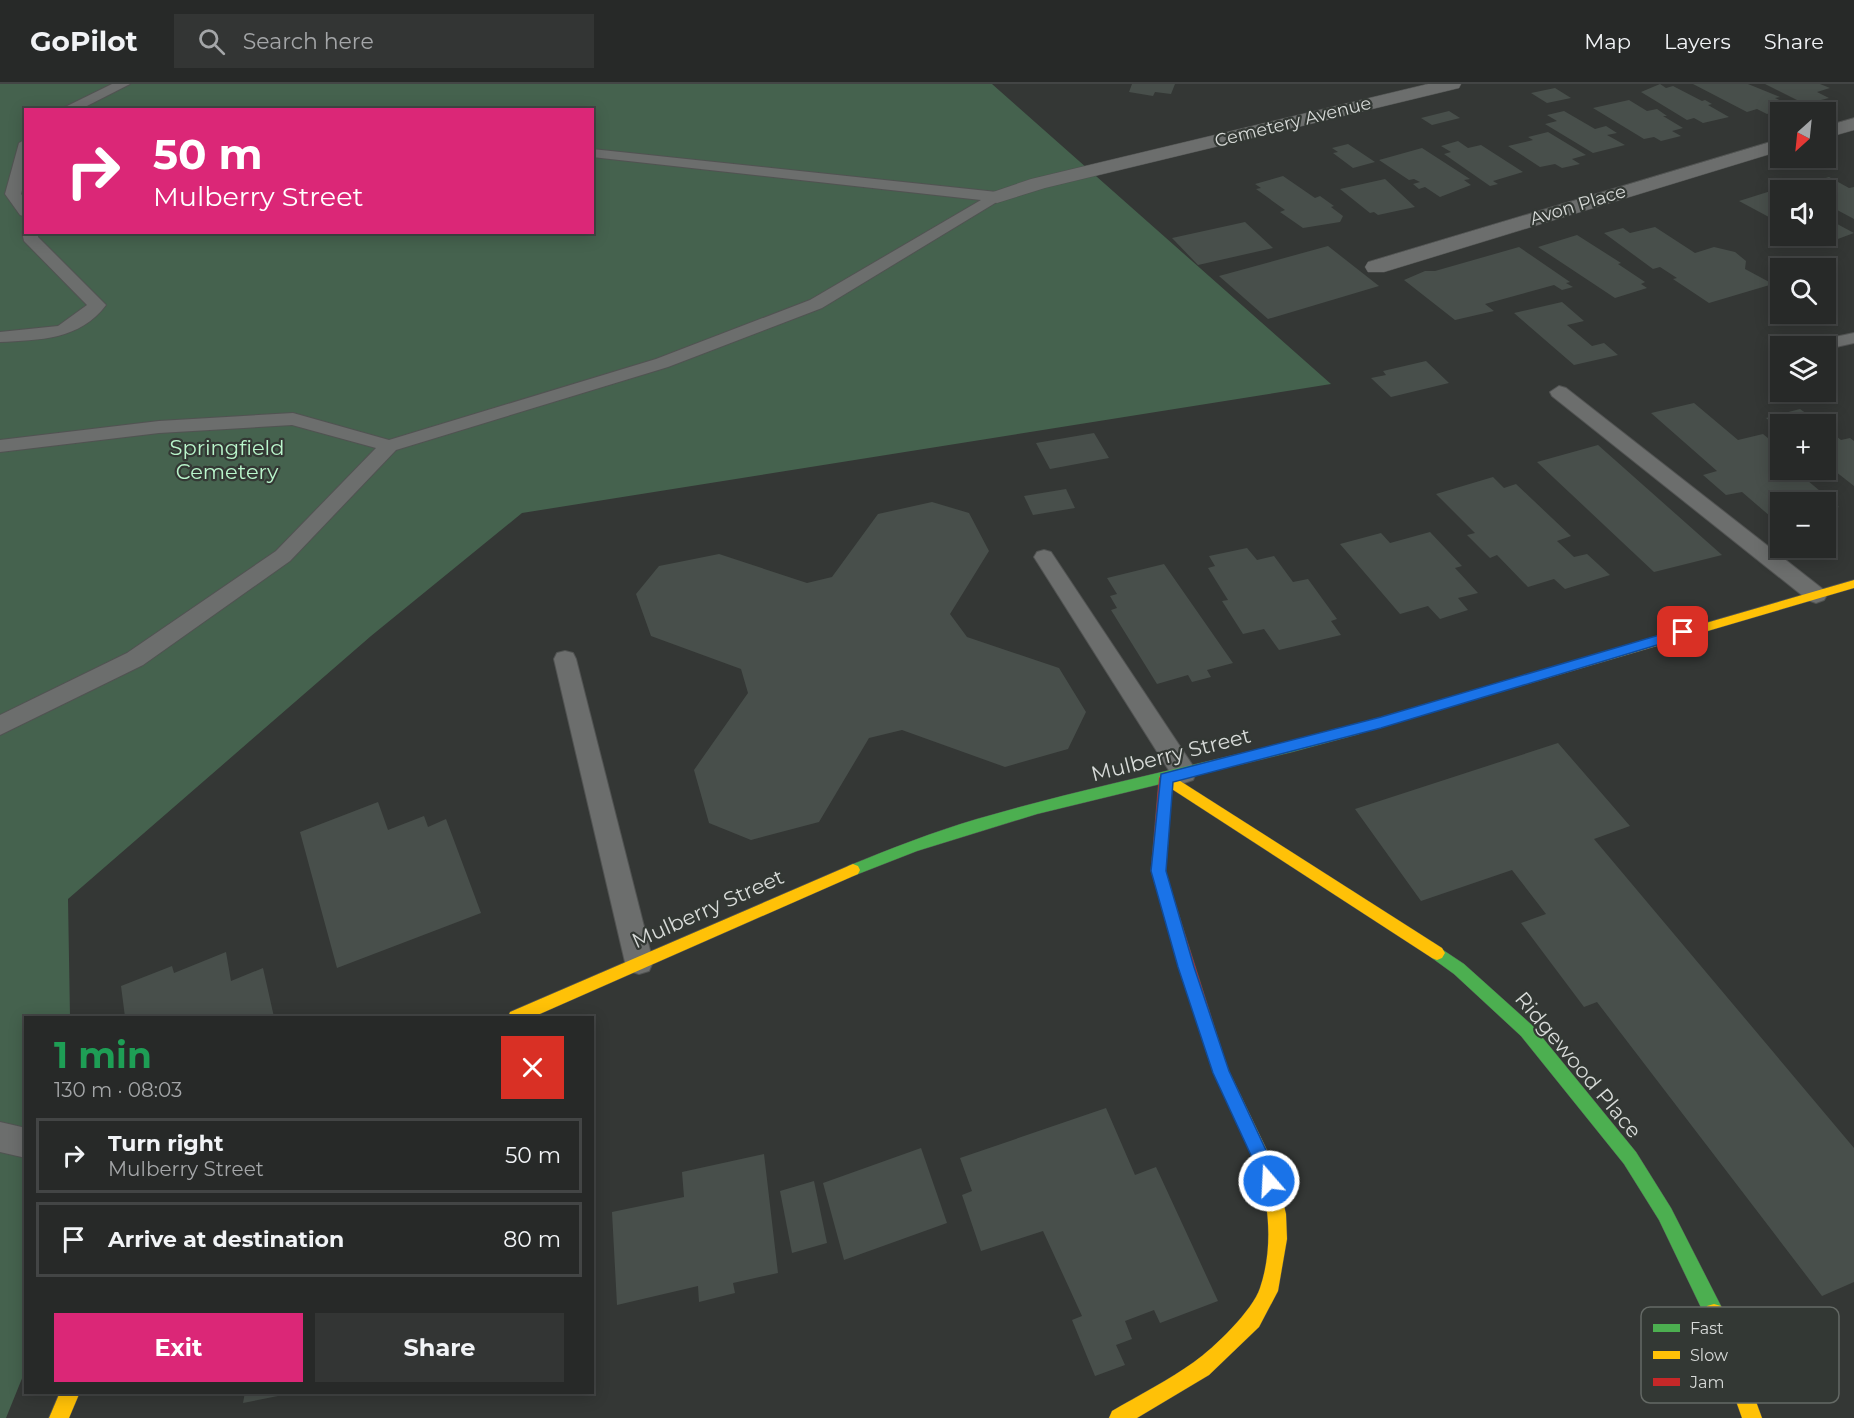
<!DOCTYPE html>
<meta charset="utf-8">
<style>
:root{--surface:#272928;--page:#333534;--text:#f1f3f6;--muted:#a4a6a8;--line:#434545;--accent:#db2777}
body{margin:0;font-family:Montserrat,sans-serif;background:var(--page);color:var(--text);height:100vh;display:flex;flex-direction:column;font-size:22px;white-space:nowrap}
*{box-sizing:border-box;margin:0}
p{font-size:20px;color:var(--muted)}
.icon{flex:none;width:33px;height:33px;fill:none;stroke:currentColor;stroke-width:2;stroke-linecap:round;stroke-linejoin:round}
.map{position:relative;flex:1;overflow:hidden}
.side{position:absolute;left:24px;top:932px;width:570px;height:378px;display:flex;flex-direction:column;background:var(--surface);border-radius:0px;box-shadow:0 3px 15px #0003,0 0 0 2px var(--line)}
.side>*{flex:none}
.banner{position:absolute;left:24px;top:24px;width:570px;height:126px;border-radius:0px;box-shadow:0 3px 15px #0003,0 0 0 2px var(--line);background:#db2777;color:#fff;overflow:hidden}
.needle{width:39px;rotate:207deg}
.controls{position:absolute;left:1770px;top:18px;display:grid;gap:12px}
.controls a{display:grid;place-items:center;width:66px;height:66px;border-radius:0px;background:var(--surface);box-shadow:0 3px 15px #0003,0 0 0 2px var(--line);font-size:30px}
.pin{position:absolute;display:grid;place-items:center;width:51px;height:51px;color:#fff;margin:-26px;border-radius:12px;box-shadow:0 3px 9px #0006}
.me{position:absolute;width:66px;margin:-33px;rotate:341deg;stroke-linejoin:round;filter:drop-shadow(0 0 4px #0008)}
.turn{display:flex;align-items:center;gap:21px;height:126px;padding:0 30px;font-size:27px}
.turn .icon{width:78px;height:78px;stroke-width:2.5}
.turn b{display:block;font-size:42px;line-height:51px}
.round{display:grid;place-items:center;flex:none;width:63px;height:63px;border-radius:0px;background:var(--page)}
.overview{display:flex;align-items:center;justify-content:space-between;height:102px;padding:0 30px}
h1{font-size:36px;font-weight:700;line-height:45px;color:#1e9e55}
.primary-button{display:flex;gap:12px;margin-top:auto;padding:12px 30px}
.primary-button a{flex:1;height:69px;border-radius:0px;background:var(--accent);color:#fff;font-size:24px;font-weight:700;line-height:69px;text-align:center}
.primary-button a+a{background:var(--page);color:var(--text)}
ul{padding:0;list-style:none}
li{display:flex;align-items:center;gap:18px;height:75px;margin:0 12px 9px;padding:0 18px;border:3px solid var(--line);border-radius:0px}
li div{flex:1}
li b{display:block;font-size:22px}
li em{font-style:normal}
header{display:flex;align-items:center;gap:36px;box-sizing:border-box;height:84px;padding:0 30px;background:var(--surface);border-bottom:2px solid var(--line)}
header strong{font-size:28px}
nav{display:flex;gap:33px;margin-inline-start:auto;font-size:21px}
.search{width:420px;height:54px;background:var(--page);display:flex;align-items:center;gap:15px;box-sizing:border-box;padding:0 21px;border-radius:0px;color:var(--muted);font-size:22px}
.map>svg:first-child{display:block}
.green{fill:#45624e;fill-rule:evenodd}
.building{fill:#484f4b}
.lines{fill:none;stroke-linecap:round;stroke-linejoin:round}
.lane-casing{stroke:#515352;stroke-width:2}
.street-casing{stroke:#515352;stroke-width:1}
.fast-casing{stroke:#515352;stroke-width:1}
.slow-casing{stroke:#515352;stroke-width:1}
.jam-casing{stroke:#515352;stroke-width:1}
.lane{fill:#6c6e6d;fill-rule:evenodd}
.street{fill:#6c6e6d;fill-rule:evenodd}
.fast{fill:#4caf50;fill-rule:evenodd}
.slow{fill:#ffc107;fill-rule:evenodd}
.jam{fill:#c62828;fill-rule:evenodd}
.route{fill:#1a73e8;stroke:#114b97;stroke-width:1.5}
.labels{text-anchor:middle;stroke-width:4.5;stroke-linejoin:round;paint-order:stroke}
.far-street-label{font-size:18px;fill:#d7dad8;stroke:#333834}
.park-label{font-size:21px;fill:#b9f5cb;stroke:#333834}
.street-label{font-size:21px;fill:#d7dad8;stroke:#333834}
.key{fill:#333834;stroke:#646965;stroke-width:1.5}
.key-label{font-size:16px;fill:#d7dad8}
</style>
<header>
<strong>GoPilot</strong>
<div class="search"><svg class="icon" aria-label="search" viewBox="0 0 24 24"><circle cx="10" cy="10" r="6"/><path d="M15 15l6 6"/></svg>Search here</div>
<nav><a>Map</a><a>Layers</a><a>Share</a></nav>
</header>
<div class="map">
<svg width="1854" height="1334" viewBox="0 0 1854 1334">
<rect width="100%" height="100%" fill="#343735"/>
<path class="green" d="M 0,0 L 992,0 L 1331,300 L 522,429 L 371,552 L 68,815 L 70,933 L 26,933 L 25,1287 L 6,1334 L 0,1334 ZM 26,26 L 592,26 L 592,148 L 26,148 Z"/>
<g class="building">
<polygon points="1132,0 1175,0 1171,10 1155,8 1153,12 1129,8"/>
<polygon points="1660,0 1666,4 1673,2 1702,17 1705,16 1712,20 1708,21 1729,33 1703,39 1694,34 1687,36 1641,8"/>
<polygon points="1693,0 1748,0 1780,13 1775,14 1784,18 1775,21 1784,25 1767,30 1757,25 1747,28"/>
<polygon points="1765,0 1820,0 1830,4 1817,8 1829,14 1805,20"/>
<polygon points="1555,4 1571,14 1547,19 1531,9"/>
<polygon points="1629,16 1647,27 1657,25 1667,32 1663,32 1683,44 1672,47 1681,52 1661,57 1654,53 1644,55 1593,24"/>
<polygon points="1449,27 1460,34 1432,41 1421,34"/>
<polygon points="1564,27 1595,45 1606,42 1617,49 1607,51 1625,61 1593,69 1545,40 1557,37 1547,31"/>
<polygon points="1548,48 1586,71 1572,75 1580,80 1562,84 1555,80 1540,83 1508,62 1533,56 1528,53"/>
<polygon points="1458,57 1468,64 1481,61 1523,88 1493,97 1498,100 1490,102 1444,70 1451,68 1441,62"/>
<polygon points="1348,60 1375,78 1353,84 1333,69 1338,68 1332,64"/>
<polygon points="1422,64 1470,95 1464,96 1471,101 1440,113 1425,103 1419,105 1413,100 1420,98 1414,95 1409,96 1379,76"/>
<polygon points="1283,92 1315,114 1320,112 1334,122 1331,123 1343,132 1340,138 1303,144 1280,128 1285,126 1256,105 1261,104 1255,100"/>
<polygon points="1829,93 1849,104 1854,103 1854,135 1826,120 1826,106 1811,106 1801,101"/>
<polygon points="1385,95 1415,123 1378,131 1374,128 1370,129 1340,105"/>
<polygon points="1774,106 1780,109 1780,139 1739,117"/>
<polygon points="1826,134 1854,149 1827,159 1817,153 1810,155 1802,152 1826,152"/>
<polygon points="1245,138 1273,164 1198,181 1172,154"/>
<polygon points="1655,143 1695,169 1714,163 1735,168 1746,177 1745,185 1773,200 1709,219 1673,195 1677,194 1660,183 1653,185 1604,149 1623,144 1630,149"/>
<polygon points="1577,151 1621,179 1618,180 1645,198 1641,200 1647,204 1615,214 1538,163"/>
<polygon points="1328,162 1379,202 1268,235 1219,192"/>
<polygon points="1519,163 1570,198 1566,199 1573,203 1562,206 1554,201 1485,220 1494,227 1455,236 1404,196 1425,187 1435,187"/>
<polygon points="1562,218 1584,237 1567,241 1592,262 1604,259 1618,271 1574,281 1514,229"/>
<polygon points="1426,277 1449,299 1391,313 1371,294 1386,291 1383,287"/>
<polygon points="1694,319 1738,356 1763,350 1780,364 1780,386 1806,386 1810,389 1801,391 1839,423 1826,427 1826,418 1780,418 1780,438 1778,439 1742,408 1726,411 1703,391 1717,387 1651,329"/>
<polygon points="1800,325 1821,340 1780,340 1780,345 1766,334"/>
<polygon points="1826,344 1841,356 1850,354 1854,357 1854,402 1826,380"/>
<polygon points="1094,349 1109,374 1050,385 1036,359"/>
<polygon points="1598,361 1722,471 1654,488 1537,378"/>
<polygon points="1493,393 1504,404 1516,400 1571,452 1557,457 1574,473 1587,470 1610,491 1565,505 1554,495 1528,503 1497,471 1490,474 1467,451 1475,449 1436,410"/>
<polygon points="1066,405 1075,424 1033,431 1024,412"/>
<polygon points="932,418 969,429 989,467 950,530 967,553 1059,584 1086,628 1068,665 1005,683 902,646 869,654 819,738 751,756 709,739 694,686 748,609 741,585 651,552 636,510 659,482 719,470 807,499 832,493 878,430"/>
<polygon points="1430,448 1462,482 1455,484 1478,509 1458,514 1468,526 1440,535 1428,522 1400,530 1340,460 1381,449 1390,459"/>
<polygon points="1247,464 1257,476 1274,472 1293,498 1308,495 1337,535 1331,537 1341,551 1279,566 1264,545 1243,550 1222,517 1228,516 1208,484 1215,482 1209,472"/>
<polygon points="1164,480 1233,579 1207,586 1211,593 1192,598 1188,591 1157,600 1111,526 1117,524 1110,512 1117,510 1107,494"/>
<polygon points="1558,659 1630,742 1594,755 1854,1064 1854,1198 1822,1212 1597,918 1584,923 1521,839 1546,830 1512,786 1421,817 1355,725"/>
<polygon points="378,718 388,746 424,732 428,743 446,735 481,829 337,884 300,748"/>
<polygon points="226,868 231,897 263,884 274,933 125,933 121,902 172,882 174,889"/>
<polygon points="1106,1024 1135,1091 1156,1083 1218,1217 1160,1239 1154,1226 1125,1237 1132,1255 1116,1261 1125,1281 1095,1292 1072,1236 1082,1232 1043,1147 981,1167 962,1111 972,1107 960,1074"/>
<polygon points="921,1064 947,1139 844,1176 823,1099"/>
<polygon points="764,1070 778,1189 733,1199 735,1209 699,1218 698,1202 617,1221 612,1128 684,1113 682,1088"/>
<polygon points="814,1097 827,1159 792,1169 780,1107"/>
<polygon points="245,1308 293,1308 293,1309 243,1319"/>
</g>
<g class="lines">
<g class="lane-casing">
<g id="lane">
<polygon points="112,0 130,0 79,26 59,26"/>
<polygon points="26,55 26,90 21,110 26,116 26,133 20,131 5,110 19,59"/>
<polygon points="592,65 997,108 1005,113 822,224 668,283 396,366 290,477 143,581 0,651 0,631 127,569 276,467 376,364 292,341 159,349 0,368 0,356 159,337 293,329 389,356 656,275 810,216 981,116 592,73"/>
<path d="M 26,144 L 26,148 L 38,148 L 38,153 L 106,221 C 80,256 39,256 0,258 L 0,248 L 58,242 L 87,221 L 24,157 L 22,148 Z"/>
<polygon points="1854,249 1854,259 1836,263 1827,258 1830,254"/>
<polygon points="1559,302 1566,304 1824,506 1827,511 1824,516 1816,519 1808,516 1552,312 1550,308"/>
<polygon points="1044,466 1051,468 1193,682 1196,689 1193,696 1184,699 1175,696 1034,473 1037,468"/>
<polygon points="565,567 573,569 576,575 653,878 649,887 639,890 629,887 625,878 554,575 557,569"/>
<polygon points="0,1038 26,1044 26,1074 0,1068"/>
</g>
</g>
<g class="street-casing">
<g id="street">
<polygon points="1428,0 1461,0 1459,4 1045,104 997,119 990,117 986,113 990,109 1031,95"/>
<polygon points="1854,34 1854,46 1826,54 1826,42"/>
<polygon points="1780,55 1780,67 1384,188 1368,188 1365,183 1368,178"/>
</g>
</g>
<g class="fast-casing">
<g id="fast">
<path d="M 1354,641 L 1359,642 L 1361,646 L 1359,650 L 1292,668 L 1037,730 L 917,767 L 853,792 L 848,790 L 846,786 L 848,782 C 890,765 933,748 977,735 C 1101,699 1229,675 1354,641 Z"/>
<polygon points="1437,862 1464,880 1533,942 1636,1068 1671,1124 1721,1222 1723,1229 1721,1236 1714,1238 1707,1236 1659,1136 1624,1080 1521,952 1454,890 1432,874 1429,869 1432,864"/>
</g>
</g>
<g class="slow-casing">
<g id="slow">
<polygon points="1854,496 1854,504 1354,651 1349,650 1347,646 1349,642 1354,641"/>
<polygon points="1166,688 1442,864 1445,869 1442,874 1437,876 1432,874 1161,698 1159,694 1161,690"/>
<polygon points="853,780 858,782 860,786 858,790 533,933 508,933 510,928"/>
<path d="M 1215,962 L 1221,965 L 1229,987 L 1274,1081 L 1286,1130 L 1287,1155 L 1278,1207 L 1259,1243 L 1209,1291 L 1137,1334 L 1109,1334 L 1112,1327 C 1139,1311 1169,1296 1194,1278 C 1214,1264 1253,1226 1260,1204 C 1273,1166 1270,1120 1257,1082 C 1243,1044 1219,1009 1207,970 L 1209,965 Z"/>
<polygon points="1714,1220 1721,1222 1762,1334 1742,1334 1705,1229 1707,1222"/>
<polygon points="60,1308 80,1308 69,1334 49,1334"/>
</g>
</g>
<g class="jam-casing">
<polygon id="jam" points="1166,688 1171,690 1173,694 1165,787 1223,970 1221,975 1215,978 1209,975 1207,970 1151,787 1159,694 1161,690"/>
</g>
<use href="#lane" class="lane"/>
<use href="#street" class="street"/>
<use href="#fast" class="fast"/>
<use href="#slow" class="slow"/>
<use href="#jam" class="jam"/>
</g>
<polygon class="route" points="1683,544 1689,548 1687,552 1381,644 1173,698 1166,787 1194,883 1229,987 1273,1081 1277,1097 1275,1103 1269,1106 1262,1103 1256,1082 1213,989 1178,883 1151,787 1161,690 1381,633"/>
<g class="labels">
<g class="far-street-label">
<text transform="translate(1293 38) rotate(-14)" y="6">Cemetery Avenue</text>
<text transform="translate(1578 121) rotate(-17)" y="6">Avon Place</text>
</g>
<g class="park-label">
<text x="227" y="371">Springfield<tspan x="227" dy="24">Cemetery</tspan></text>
</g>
<g class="street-label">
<text transform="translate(1171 671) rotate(-14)" y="7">Mulberry Street</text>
<text transform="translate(708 825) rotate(-24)" y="7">Mulberry Street</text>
<text transform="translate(1578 981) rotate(50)" y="7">Ridgewood Place</text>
</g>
</g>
<rect x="1641" y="1223" width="198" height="96" rx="9" class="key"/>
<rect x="1653" y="1240" width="27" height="8" fill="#4caf50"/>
<rect x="1653" y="1267" width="27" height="8" fill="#ffc107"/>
<rect x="1653" y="1294" width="27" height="8" fill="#c62828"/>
<g class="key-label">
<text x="1690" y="1250">Fast</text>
<text x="1690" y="1277">Slow</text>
<text x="1690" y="1304">Jam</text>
</g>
</svg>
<div class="controls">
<a><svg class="needle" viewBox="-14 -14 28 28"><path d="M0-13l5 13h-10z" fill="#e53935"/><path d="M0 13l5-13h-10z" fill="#a4a6a8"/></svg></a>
<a><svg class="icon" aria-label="sound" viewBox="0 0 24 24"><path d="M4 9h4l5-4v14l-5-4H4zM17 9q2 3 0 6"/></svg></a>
<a><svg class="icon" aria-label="search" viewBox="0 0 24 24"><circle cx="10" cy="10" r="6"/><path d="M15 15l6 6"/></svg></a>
<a><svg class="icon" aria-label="layers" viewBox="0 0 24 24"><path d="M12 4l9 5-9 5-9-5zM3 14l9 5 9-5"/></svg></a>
<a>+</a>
<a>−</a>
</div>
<div class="pin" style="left:1683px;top:548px;background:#d93025"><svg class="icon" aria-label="arrive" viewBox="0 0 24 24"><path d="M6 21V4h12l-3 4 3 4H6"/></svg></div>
<svg class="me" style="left:1269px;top:1097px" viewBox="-20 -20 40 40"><circle r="17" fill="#1a73e8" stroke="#fff" stroke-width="3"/><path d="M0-11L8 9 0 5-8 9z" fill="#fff"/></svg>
<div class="banner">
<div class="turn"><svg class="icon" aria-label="right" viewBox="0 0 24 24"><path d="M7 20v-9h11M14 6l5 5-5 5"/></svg><div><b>50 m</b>Mulberry Street</div></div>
</div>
<section class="side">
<div class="overview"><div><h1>1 min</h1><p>130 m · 08:03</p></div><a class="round" style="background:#d93025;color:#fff"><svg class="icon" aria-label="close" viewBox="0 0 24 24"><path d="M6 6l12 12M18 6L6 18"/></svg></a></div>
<ul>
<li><svg class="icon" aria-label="right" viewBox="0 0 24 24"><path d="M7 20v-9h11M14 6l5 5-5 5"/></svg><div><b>Turn right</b><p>Mulberry Street</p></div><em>50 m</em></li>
<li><svg class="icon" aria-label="arrive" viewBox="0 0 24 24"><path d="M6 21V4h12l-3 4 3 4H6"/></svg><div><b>Arrive at destination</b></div><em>80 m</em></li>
</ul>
<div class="primary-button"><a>Exit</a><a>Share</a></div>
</section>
</div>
